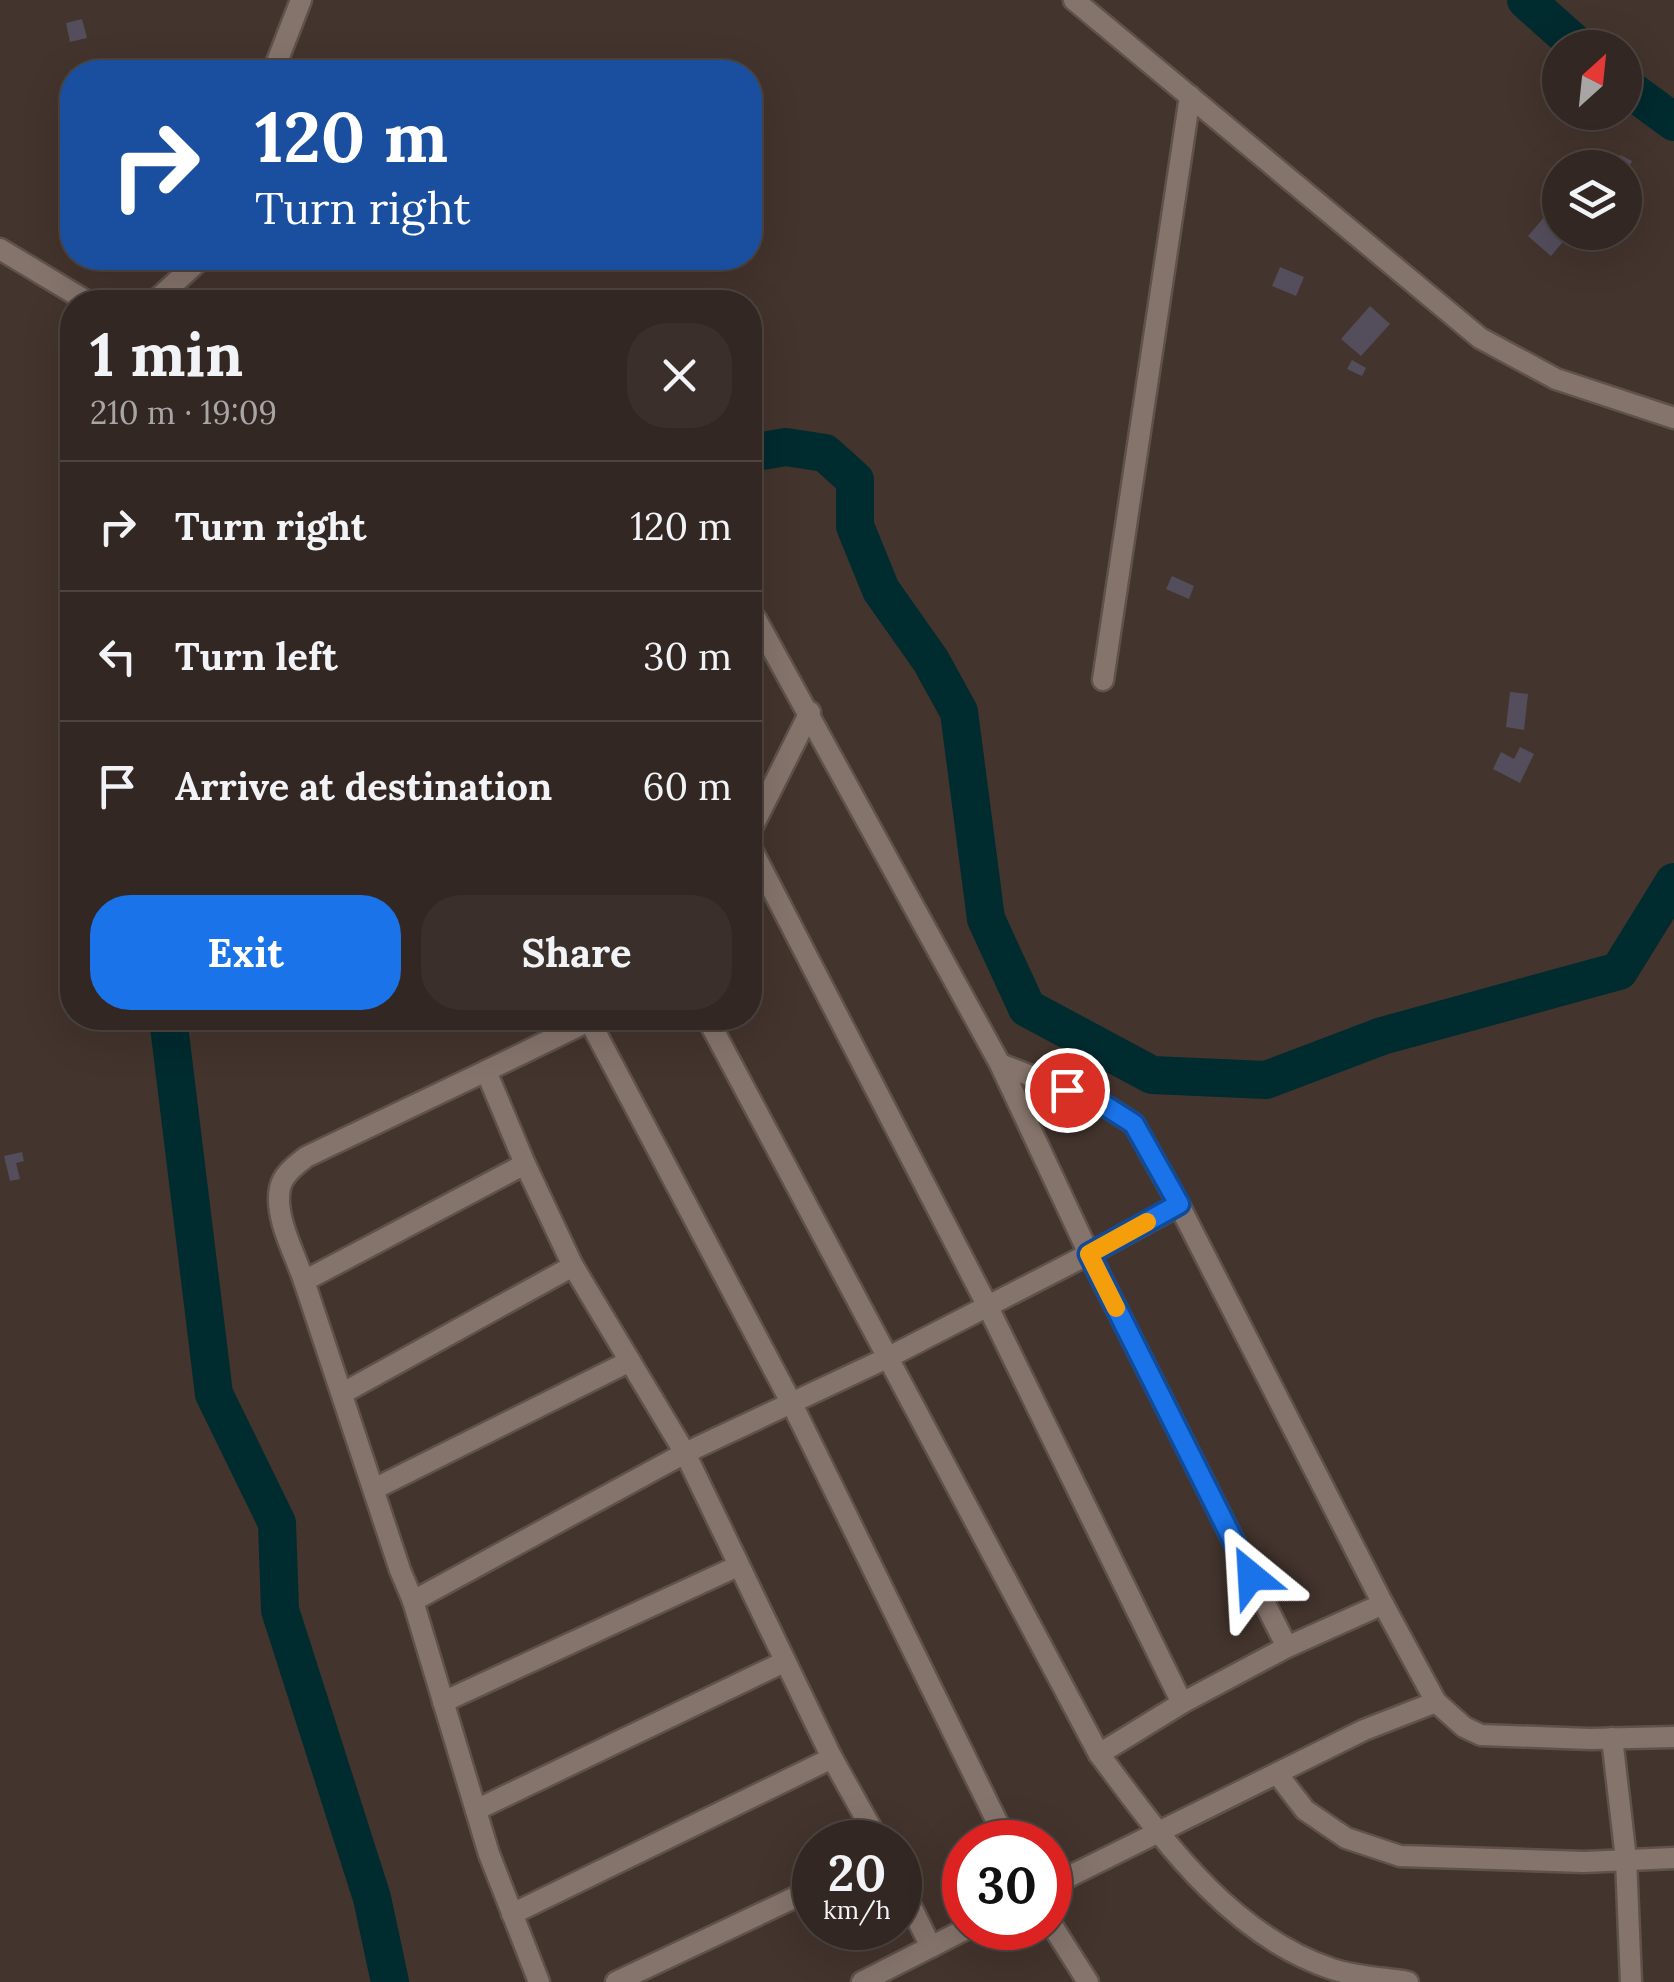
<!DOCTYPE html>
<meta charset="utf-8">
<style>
:root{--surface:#322722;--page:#3a2f2a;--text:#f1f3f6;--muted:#a8a5a5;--line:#4d4440;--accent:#1a73e8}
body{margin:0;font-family:Lora,serif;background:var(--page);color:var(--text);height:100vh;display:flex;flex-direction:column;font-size:38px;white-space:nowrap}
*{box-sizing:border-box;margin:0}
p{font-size:32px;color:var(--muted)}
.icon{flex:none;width:55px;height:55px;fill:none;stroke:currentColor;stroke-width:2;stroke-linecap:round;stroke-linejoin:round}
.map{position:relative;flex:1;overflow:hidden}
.sheet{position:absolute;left:60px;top:290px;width:702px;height:740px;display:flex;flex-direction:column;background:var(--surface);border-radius:40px;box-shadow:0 10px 40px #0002,0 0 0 2px var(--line)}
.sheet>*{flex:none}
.guide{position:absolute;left:60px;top:60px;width:702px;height:210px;border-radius:40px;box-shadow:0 10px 40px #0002,0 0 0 2px var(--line);background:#1a4fa0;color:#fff;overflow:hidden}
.needle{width:65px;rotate:27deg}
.tools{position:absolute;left:1542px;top:30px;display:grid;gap:20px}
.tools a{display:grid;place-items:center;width:100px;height:100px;border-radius:50%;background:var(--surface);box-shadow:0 10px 40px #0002,0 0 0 2px var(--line);font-size:50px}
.speed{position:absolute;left:792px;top:1820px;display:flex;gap:20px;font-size:50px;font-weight:700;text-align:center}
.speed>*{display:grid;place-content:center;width:130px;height:130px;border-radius:50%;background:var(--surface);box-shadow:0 10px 40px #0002,0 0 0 2px var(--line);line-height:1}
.speed small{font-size:25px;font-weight:400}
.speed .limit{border:15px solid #d22;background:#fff;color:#111}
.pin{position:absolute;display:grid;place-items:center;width:85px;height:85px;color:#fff;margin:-42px;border:5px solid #fff;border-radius:50%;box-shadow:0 2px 10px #0007}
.me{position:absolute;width:110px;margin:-55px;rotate:333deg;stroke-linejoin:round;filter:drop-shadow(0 0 8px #0008)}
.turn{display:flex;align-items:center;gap:35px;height:210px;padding:0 30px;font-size:45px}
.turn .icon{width:130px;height:130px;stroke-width:2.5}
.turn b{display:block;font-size:70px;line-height:85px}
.round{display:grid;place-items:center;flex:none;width:105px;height:105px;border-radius:40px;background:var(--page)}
.headline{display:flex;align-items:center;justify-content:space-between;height:170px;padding:0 30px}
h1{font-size:60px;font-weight:700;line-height:75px}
.primary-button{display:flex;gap:20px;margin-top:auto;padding:20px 30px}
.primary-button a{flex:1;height:115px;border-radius:40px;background:var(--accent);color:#fff;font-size:40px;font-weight:700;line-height:115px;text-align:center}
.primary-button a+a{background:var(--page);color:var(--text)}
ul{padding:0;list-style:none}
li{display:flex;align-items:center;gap:30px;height:130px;padding:0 30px;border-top:2px solid var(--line)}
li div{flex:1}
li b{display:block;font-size:38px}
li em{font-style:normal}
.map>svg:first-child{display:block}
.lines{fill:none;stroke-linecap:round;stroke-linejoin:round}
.river{stroke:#002b2f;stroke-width:38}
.building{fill:#544e5c}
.minor-casing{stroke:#5e524b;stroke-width:25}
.minor{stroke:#85746c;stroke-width:20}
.route-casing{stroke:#114b97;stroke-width:25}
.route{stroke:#1a73e8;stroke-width:18}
.slow{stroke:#f59e0b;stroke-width:18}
</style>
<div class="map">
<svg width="1674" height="1982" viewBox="0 0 1674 1982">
<rect width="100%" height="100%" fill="#43342d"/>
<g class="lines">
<g class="river">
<polyline points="1526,0 1580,48"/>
<polyline points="1625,86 1674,122"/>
<polyline points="750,453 786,447 825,453 855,480 855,526 881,590 931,661 959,712 986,919 1027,1008 1152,1075 1266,1080 1382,1036 1619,971 1674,882"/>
<polyline points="168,1018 214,1394 277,1523 280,1610 372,1898 390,1982"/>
</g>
</g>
<g class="building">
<polygon points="82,19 87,38 70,42 66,23"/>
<polygon points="1620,155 1632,161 1628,170 1616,164"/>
<polygon points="1552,208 1560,215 1560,232 1571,232 1551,256 1528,236"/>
<polygon points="1280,267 1304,277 1296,296 1272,286"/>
<polygon points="1370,306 1390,324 1361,356 1341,339"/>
<polygon points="1352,360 1366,368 1362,376 1347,369"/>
<polygon points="1172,576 1194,586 1189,599 1166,589"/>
<polygon points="1510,692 1528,694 1524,730 1506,727"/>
<polygon points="1520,747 1534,754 1520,783 1493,769 1501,752 1514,759"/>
<polygon points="22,1152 24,1161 16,1163 20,1179 10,1181 4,1156"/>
</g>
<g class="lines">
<g class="minor-casing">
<g id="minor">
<polyline points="1074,0 1480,338 1556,379 1674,418"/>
<polyline points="273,72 301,0"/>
<polyline points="0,249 88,302"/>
<polyline points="154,302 202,258"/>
<polyline points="750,617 756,619 1000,1064 1089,1254 1287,1647"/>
<polyline points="1103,680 1190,96"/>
<polyline points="750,832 810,712"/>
<polyline points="750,846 987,1305 1182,1703"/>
<polyline points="588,1018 792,1404 1007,1842"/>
<path d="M 707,1018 L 1099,1754 C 1162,1838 1228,1934 1332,1969 C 1356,1977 1384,1978 1408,1982"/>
<polyline points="1000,1064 1101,1103 1134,1124 1179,1205 1383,1604 1287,1647 1182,1703 1099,1754"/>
<polyline points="525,1164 486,1071 595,1018"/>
<path d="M 304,1281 C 295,1254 274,1217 280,1188 C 283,1174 296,1165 306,1157 L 486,1071"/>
<polyline points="343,1393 573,1266"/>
<polyline points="374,1489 630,1361"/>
<polyline points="413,1601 489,1854 539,1982"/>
<polyline points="1383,1604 1436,1702"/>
<polyline points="443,1702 738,1566"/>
<polyline points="1612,1738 1626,1859 1631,1982"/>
<polyline points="832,1758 685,1453 573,1266 525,1164 304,1281 400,1570 413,1601 685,1453 887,1358 1089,1254 1179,1205"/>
<polyline points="1278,1775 1305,1810 1346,1838 1400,1856 1584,1862 1674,1858"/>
<polyline points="476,1810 784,1662"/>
<polyline points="900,1884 931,1947"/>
<polyline points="1050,1886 1364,1730 1436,1702 1464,1727 1481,1735 1590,1739 1674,1737"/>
<polyline points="512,1914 832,1758 879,1842"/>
<polyline points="1050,1922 1088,1982"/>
<polyline points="616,1982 815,1888"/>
<polyline points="862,1982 968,1928"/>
</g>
</g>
<use href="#minor" class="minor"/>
</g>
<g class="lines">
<g class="route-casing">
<polyline id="route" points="1067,1090 1101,1103 1134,1124 1179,1204 1089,1254 1251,1576"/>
</g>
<use href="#route" class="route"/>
<polyline class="slow" points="1116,1308 1089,1254 1147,1222"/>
</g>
</svg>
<div class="tools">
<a><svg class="needle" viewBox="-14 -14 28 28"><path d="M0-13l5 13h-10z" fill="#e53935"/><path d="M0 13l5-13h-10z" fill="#a8a5a5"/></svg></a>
<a><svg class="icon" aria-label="layers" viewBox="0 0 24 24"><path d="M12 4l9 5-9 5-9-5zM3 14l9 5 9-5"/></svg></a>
</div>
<div class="speed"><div>20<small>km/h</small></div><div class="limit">30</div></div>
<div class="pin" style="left:1067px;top:1090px;background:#d93025"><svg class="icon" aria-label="arrive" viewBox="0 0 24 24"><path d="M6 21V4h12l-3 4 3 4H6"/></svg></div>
<svg class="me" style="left:1251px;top:1576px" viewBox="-20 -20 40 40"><path d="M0-17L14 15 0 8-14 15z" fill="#1a73e8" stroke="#fff" stroke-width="4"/></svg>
<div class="guide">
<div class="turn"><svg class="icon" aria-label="right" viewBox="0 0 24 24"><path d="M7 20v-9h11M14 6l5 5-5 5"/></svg><div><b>120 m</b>Turn right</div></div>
</div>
<section class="sheet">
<div class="headline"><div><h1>1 min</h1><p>210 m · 19:09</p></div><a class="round"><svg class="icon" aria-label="close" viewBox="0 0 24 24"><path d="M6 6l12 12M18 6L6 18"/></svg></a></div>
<ul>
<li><svg class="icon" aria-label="right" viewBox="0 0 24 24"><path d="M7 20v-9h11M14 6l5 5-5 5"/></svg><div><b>Turn right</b></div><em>120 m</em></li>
<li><svg class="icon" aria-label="left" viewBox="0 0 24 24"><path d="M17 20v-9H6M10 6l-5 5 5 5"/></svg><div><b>Turn left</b></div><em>30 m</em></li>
<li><svg class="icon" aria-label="arrive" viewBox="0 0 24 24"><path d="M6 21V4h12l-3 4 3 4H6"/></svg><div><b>Arrive at destination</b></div><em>60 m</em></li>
</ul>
<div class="primary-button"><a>Exit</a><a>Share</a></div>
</section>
</div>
